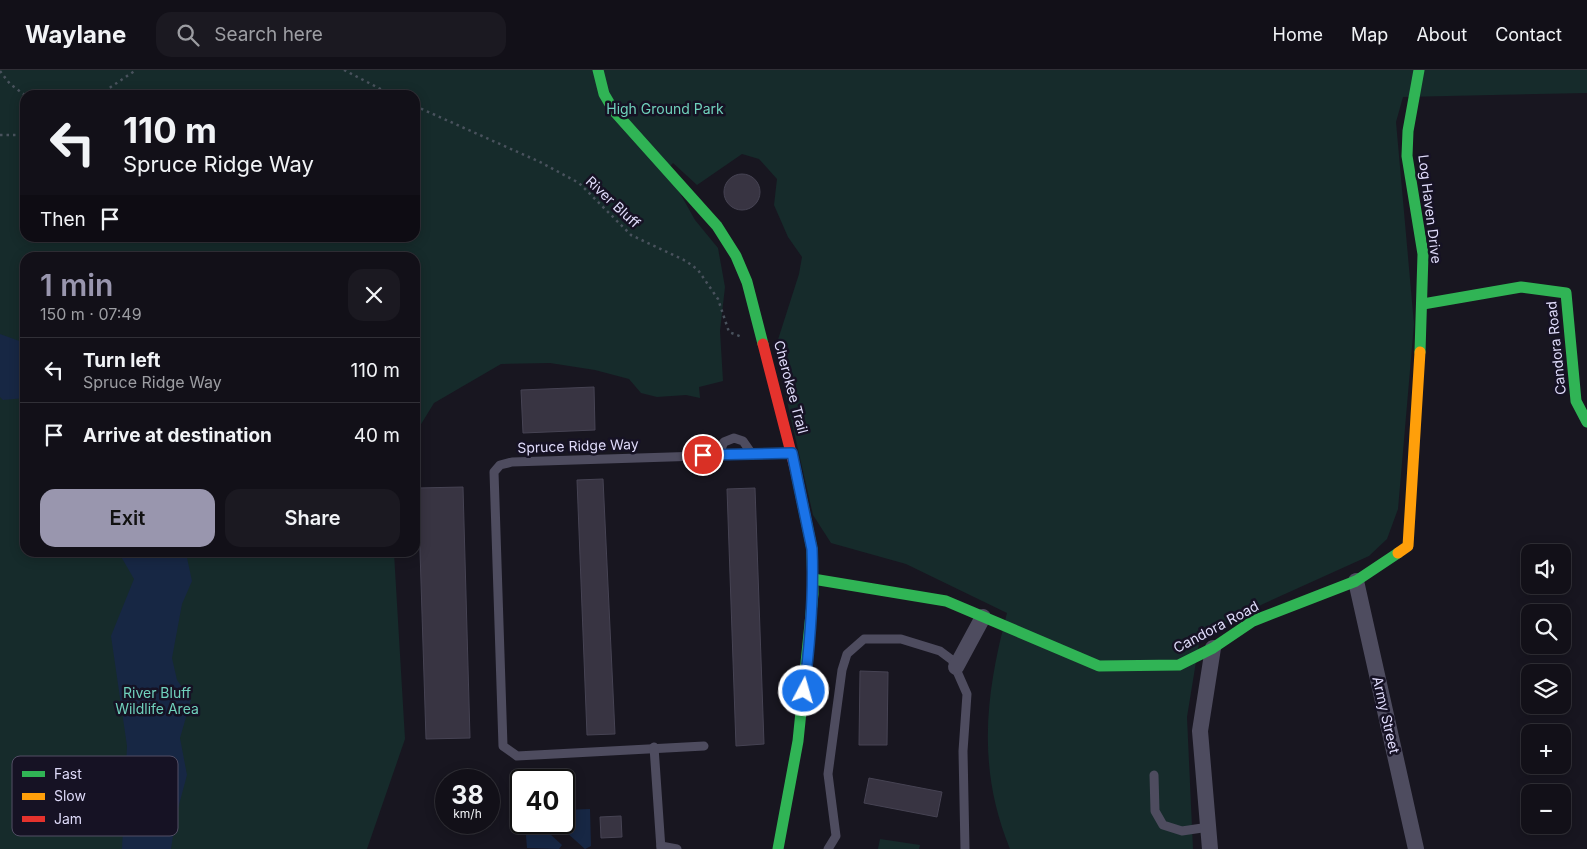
<!DOCTYPE html>
<meta charset="utf-8">
<style>
:root{--surface:#121018;--page:#1b1921;--text:#f1f3f6;--muted:#9c9da2;--line:#313037;--accent:#9996ae}
body{margin:0;font-family:Inter,sans-serif;background:var(--page);color:var(--text);height:100vh;display:flex;flex-direction:column;font-size:19px;white-space:nowrap}
*{box-sizing:border-box;margin:0}
p{font-size:16px;color:var(--muted)}
.icon{flex:none;width:28px;height:28px;fill:none;stroke:currentColor;stroke-width:2;stroke-linecap:round;stroke-linejoin:round}
.map{position:relative;flex:1;overflow:hidden}
.drawer{position:absolute;left:20px;top:182px;width:400px;height:305px;display:flex;flex-direction:column;background:var(--surface);border-radius:15px;box-shadow:0 2px 12px #0003,0 0 0 1px var(--line)}
.drawer>*{flex:none}
.banner{position:absolute;left:20px;top:20px;width:400px;height:152px;border-radius:15px;box-shadow:0 2px 12px #0003,0 0 0 1px var(--line);background:#121018;color:var(--text);overflow:hidden}
.fabs{position:absolute;left:1521px;top:474px;display:grid;gap:10px}
.fabs a{display:grid;place-items:center;width:50px;height:50px;border-radius:10px;background:var(--surface);box-shadow:0 2px 12px #0003,0 0 0 1px var(--line);font-size:25px}
.speed{position:absolute;left:435px;top:699px;display:flex;gap:10px;font-size:25px;font-weight:700;text-align:center}
.speed>*{display:grid;place-content:center;width:65px;height:65px;border-radius:50%;background:var(--surface);box-shadow:0 2px 12px #0003,0 0 0 1px var(--line);line-height:1}
.speed small{font-size:12px;font-weight:400}
.speed .limit{border:2px solid #111;border-radius:8px;background:#fff;color:#111}
.pin{position:absolute;display:grid;place-items:center;width:42px;height:42px;color:#fff;margin:-21px;border:2px solid #fff;border-radius:50%;box-shadow:0 1px 5px #0007}
.me{position:absolute;width:55px;margin:-28px;rotate:6deg;stroke-linejoin:round;filter:drop-shadow(0 0 4px #0008)}
.turn{display:flex;align-items:center;gap:18px;height:105px;padding:0 20px;font-size:22px}
.turn .icon{width:65px;height:65px;stroke-width:2.5}
.turn b{display:block;font-size:35px;line-height:42px}
.then{display:flex;align-items:center;height:48px;padding:0 20px;background:#0003;gap:10px;font-size:19px}
.round{display:grid;place-items:center;flex:none;width:52px;height:52px;border-radius:15px;background:var(--page)}
.head{display:flex;align-items:center;justify-content:space-between;height:85px;padding:0 20px}
h1{font-size:30px;font-weight:600;line-height:38px;color:var(--accent)}
.button{display:flex;gap:10px;margin-top:auto;padding:10px 20px}
.button a{flex:1;height:58px;border-radius:15px;background:var(--accent);color:#111;font-size:20px;font-weight:600;line-height:58px;text-align:center}
.button a+a{background:var(--page);color:var(--text)}
ul{padding:0;list-style:none}
li{display:flex;align-items:center;gap:15px;height:65px;padding:0 20px;border-top:1px solid var(--line)}
li div{flex:1}
li b{display:block;font-size:19px}
li em{font-style:normal}
header{display:flex;align-items:center;gap:30px;box-sizing:border-box;height:70px;padding:0 25px;background:var(--surface);border-bottom:1px solid var(--line)}
header strong{font-size:24px}
nav{display:flex;gap:28px;margin-inline-start:auto;font-size:18px}
.search{width:350px;height:45px;background:var(--page);display:flex;align-items:center;gap:12px;box-sizing:border-box;padding:0 18px;border-radius:15px;color:var(--muted);font-size:19px}
.map>svg:first-child{display:block}
.green{fill:#162b2b;fill-rule:evenodd}
.water{fill:#172744}
.building{fill:#383442;stroke:#464353}
.lines{fill:none;stroke-linecap:round;stroke-linejoin:round}
.path{stroke:#49525d;stroke-width:2.5;stroke-dasharray:2.5 4;stroke-linecap:butt}
.lane{stroke:#4e4c5f;stroke-width:9}
.street{stroke:#4e4c5f;stroke-width:16}
.fast{stroke:#30b455;stroke-width:11}
.slow{stroke:#ff9f0a;stroke-width:11}
.jam{stroke:#e5322d;stroke-width:11}
.route-casing{stroke:#114b97;stroke-width:12}
.route{stroke:#1a73e8;stroke-width:9}
.labels{text-anchor:middle;stroke-width:5;stroke-linejoin:round;paint-order:stroke}
.park-label{font-size:14px;fill:#70d1bc;stroke:#161224}
.street-label{font-size:14px;fill:#dfdbfa;stroke:#161224}
.key{fill:#161224;stroke:#524e64;stroke-width:1}
.key-label{font-size:14px;fill:#dfdbfa}
</style>
<header>
<strong>Waylane</strong>
<div class="search"><svg class="icon" aria-label="search" viewBox="0 0 24 24"><circle cx="10" cy="10" r="6"/><path d="M15 15l6 6"/></svg>Search here</div>
<nav><a>Home</a><a>Map</a><a>About</a><a>Contact</a></nav>
</header>
<div class="map">
<svg width="1587" height="779" viewBox="0 0 1587 779">
<rect width="100%" height="100%" fill="#181620"/>
<g class="green">
<path d="M 0,0 L 1587,0 L 1587,23 L 1403,27 L 1396,52 L 1414,254 L 1398,439 L 1387,469 L 1369,486 L 1263,534 L 1200,567 L 1187,647 L 1193,779 L 1010,779 C 977,698 985,626 1007,543 L 906,494 L 831,473 L 813,445 L 775,279 L 799,204 L 802,187 L 788,167 L 774,135 L 777,109 L 759,89 L 742,84 L 697,115 L 673,93 L 667,100 L 695,150 L 718,178 L 725,217 L 720,261 L 723,311 L 699,317 L 700,328 L 686,325 L 657,327 L 641,323 L 629,309 L 595,300 L 550,293 L 501,294 L 434,333 L 415,364 L 415,188 L 25,188 L 25,482 L 394,483 L 405,669 L 367,779 L 0,779 ZM 25,25 L 415,25 L 415,168 L 25,168 Z"/>
<polygon points="880,769 920,775 919,779 878,779"/>
</g>
<g class="water">
<polygon points="0,264 25,273 25,328 3,330 0,327"/>
<polygon points="119,483 186,483 192,511 182,534 172,588 177,610 191,630 180,668 187,705 176,746 171,779 122,779 127,676 111,566 134,509"/>
<polygon points="590,739 591,776 585,779 556,753 564,752 564,740"/>
<polygon points="525,753 538,753 562,775 559,779 527,778"/>
</g>
<g class="building">
<circle cx="742" cy="122" r="18"/>
<polygon points="594,317 595,360 523,363 521,320"/>
<polygon points="603,409 615,664 587,665 577,410"/>
<polygon points="463,417 470,668 426,669 418,418"/>
<polygon points="755,418 764,674 736,676 727,419"/>
<polygon points="860,601 888,602 887,675 859,675"/>
<polygon points="869,708 942,722 937,747 864,733"/>
<polygon points="621,746 622,767 601,768 600,747"/>
</g>
<g class="lines">
<g class="path">
<polyline points="344,0 392,25"/>
<polyline points="0,1 10,14 25,25"/>
<polyline points="99,25 136,0"/>
<polyline points="415,36 540,92 579,113 631,165 686,191 698,200 718,229 729,262 742,267"/>
<polyline points="0,65 25,65"/>
</g>
<g class="lane">
<polyline points="718,385 724,372 734,368 743,371 752,384"/>
<polyline points="704,676 517,686 503,676 494,402 500,395 512,392 792,383"/>
<polyline points="654,677 661,779"/>
<polyline points="1154,705 1155,741 1163,755 1182,761 1209,757"/>
<polyline points="661,776 677,779"/>
<polyline points="828,779 836,766 828,704 842,600 847,584 864,569 901,569 940,581 952,590 967,624 963,681 965,779"/>
</g>
<g class="street">
<polyline points="1356,511 1416,779"/>
<polyline points="956,597 983,547"/>
<polyline points="1210,779 1200,661 1213,578"/>
</g>
<g class="fast">
<polyline points="598,0 604,24 614,41 717,156 736,186 747,212 763,274"/>
<polyline points="1419,0 1408,61 1407,86 1423,184 1420,282"/>
<polyline points="1423,234 1521,217 1566,223 1576,331 1587,352"/>
<polyline points="813,509 946,531 1099,596 1179,595 1213,578 1253,551 1356,511 1398,483"/>
<polyline points="778,779 798,671 813,524 812,479 796,402"/>
</g>
<polyline class="slow" points="1398,483 1408,476 1420,282"/>
<polyline class="jam" points="763,274 796,402"/>
</g>
<g class="lines">
<g class="route-casing">
<path id="route" d="M 703,385 L 792,383 L 812,479 C 814,527 810,574 804,621"/>
</g>
<use href="#route" class="route"/>
</g>
<g class="labels">
<g class="park-label">
<text x="665" y="44">High Ground Park</text>
<text x="157" y="628">River Bluff<tspan x="157" dy="16">Wildlife Area</tspan></text>
</g>
<g class="street-label">
<text transform="translate(613 132) rotate(43)" y="5">River Bluff</text>
<text transform="translate(1430 139) rotate(83)" y="5">Log Haven Drive</text>
<text transform="translate(1556 278) rotate(-96)" y="5">Candora Road</text>
<text transform="translate(791 317) rotate(75)" y="5">Cherokee Trail</text>
<text transform="translate(578 376) rotate(-2)" y="5">Spruce Ridge Way</text>
<text transform="translate(1216 557) rotate(-28)" y="5">Candora Road</text>
<text transform="translate(1386 645) rotate(77)" y="5">Army Street</text>
</g>
</g>
<rect x="12" y="686" width="166" height="80" rx="8" class="key"/>
<rect x="22" y="701" width="23" height="6" fill="#30b455"/>
<rect x="22" y="723" width="23" height="7" fill="#ff9f0a"/>
<rect x="22" y="746" width="23" height="6" fill="#e5322d"/>
<g class="key-label">
<text x="54" y="709">Fast</text>
<text x="54" y="731">Slow</text>
<text x="54" y="754">Jam</text>
</g>
</svg>
<div class="fabs">
<a><svg class="icon" aria-label="sound" viewBox="0 0 24 24"><path d="M4 9h4l5-4v14l-5-4H4zM17 9q2 3 0 6"/></svg></a>
<a><svg class="icon" aria-label="search" viewBox="0 0 24 24"><circle cx="10" cy="10" r="6"/><path d="M15 15l6 6"/></svg></a>
<a><svg class="icon" aria-label="layers" viewBox="0 0 24 24"><path d="M12 4l9 5-9 5-9-5zM3 14l9 5 9-5"/></svg></a>
<a>+</a>
<a>−</a>
</div>
<div class="speed"><div>38<small>km/h</small></div><div class="limit">40</div></div>
<div class="pin" style="left:703px;top:385px;background:#d93025"><svg class="icon" aria-label="arrive" viewBox="0 0 24 24"><path d="M6 21V4h12l-3 4 3 4H6"/></svg></div>
<svg class="me" style="left:804px;top:621px" viewBox="-20 -20 40 40"><circle r="17" fill="#1a73e8" stroke="#fff" stroke-width="3"/><path d="M0-11L8 9 0 5-8 9z" fill="#fff"/></svg>
<div class="banner">
<div class="turn"><svg class="icon" aria-label="left" viewBox="0 0 24 24"><path d="M17 20v-9H6M10 6l-5 5 5 5"/></svg><div><b>110 m</b>Spruce Ridge Way</div></div>
<div class="then">Then<svg class="icon" aria-label="arrive" viewBox="0 0 24 24"><path d="M6 21V4h12l-3 4 3 4H6"/></svg></div>
</div>
<section class="drawer">
<div class="head"><div><h1>1 min</h1><p>150 m · 07:49</p></div><a class="round"><svg class="icon" aria-label="close" viewBox="0 0 24 24"><path d="M6 6l12 12M18 6L6 18"/></svg></a></div>
<ul>
<li><svg class="icon" aria-label="left" viewBox="0 0 24 24"><path d="M17 20v-9H6M10 6l-5 5 5 5"/></svg><div><b>Turn left</b><p>Spruce Ridge Way</p></div><em>110 m</em></li>
<li><svg class="icon" aria-label="arrive" viewBox="0 0 24 24"><path d="M6 21V4h12l-3 4 3 4H6"/></svg><div><b>Arrive at destination</b></div><em>40 m</em></li>
</ul>
<div class="button"><a>Exit</a><a>Share</a></div>
</section>
</div>
